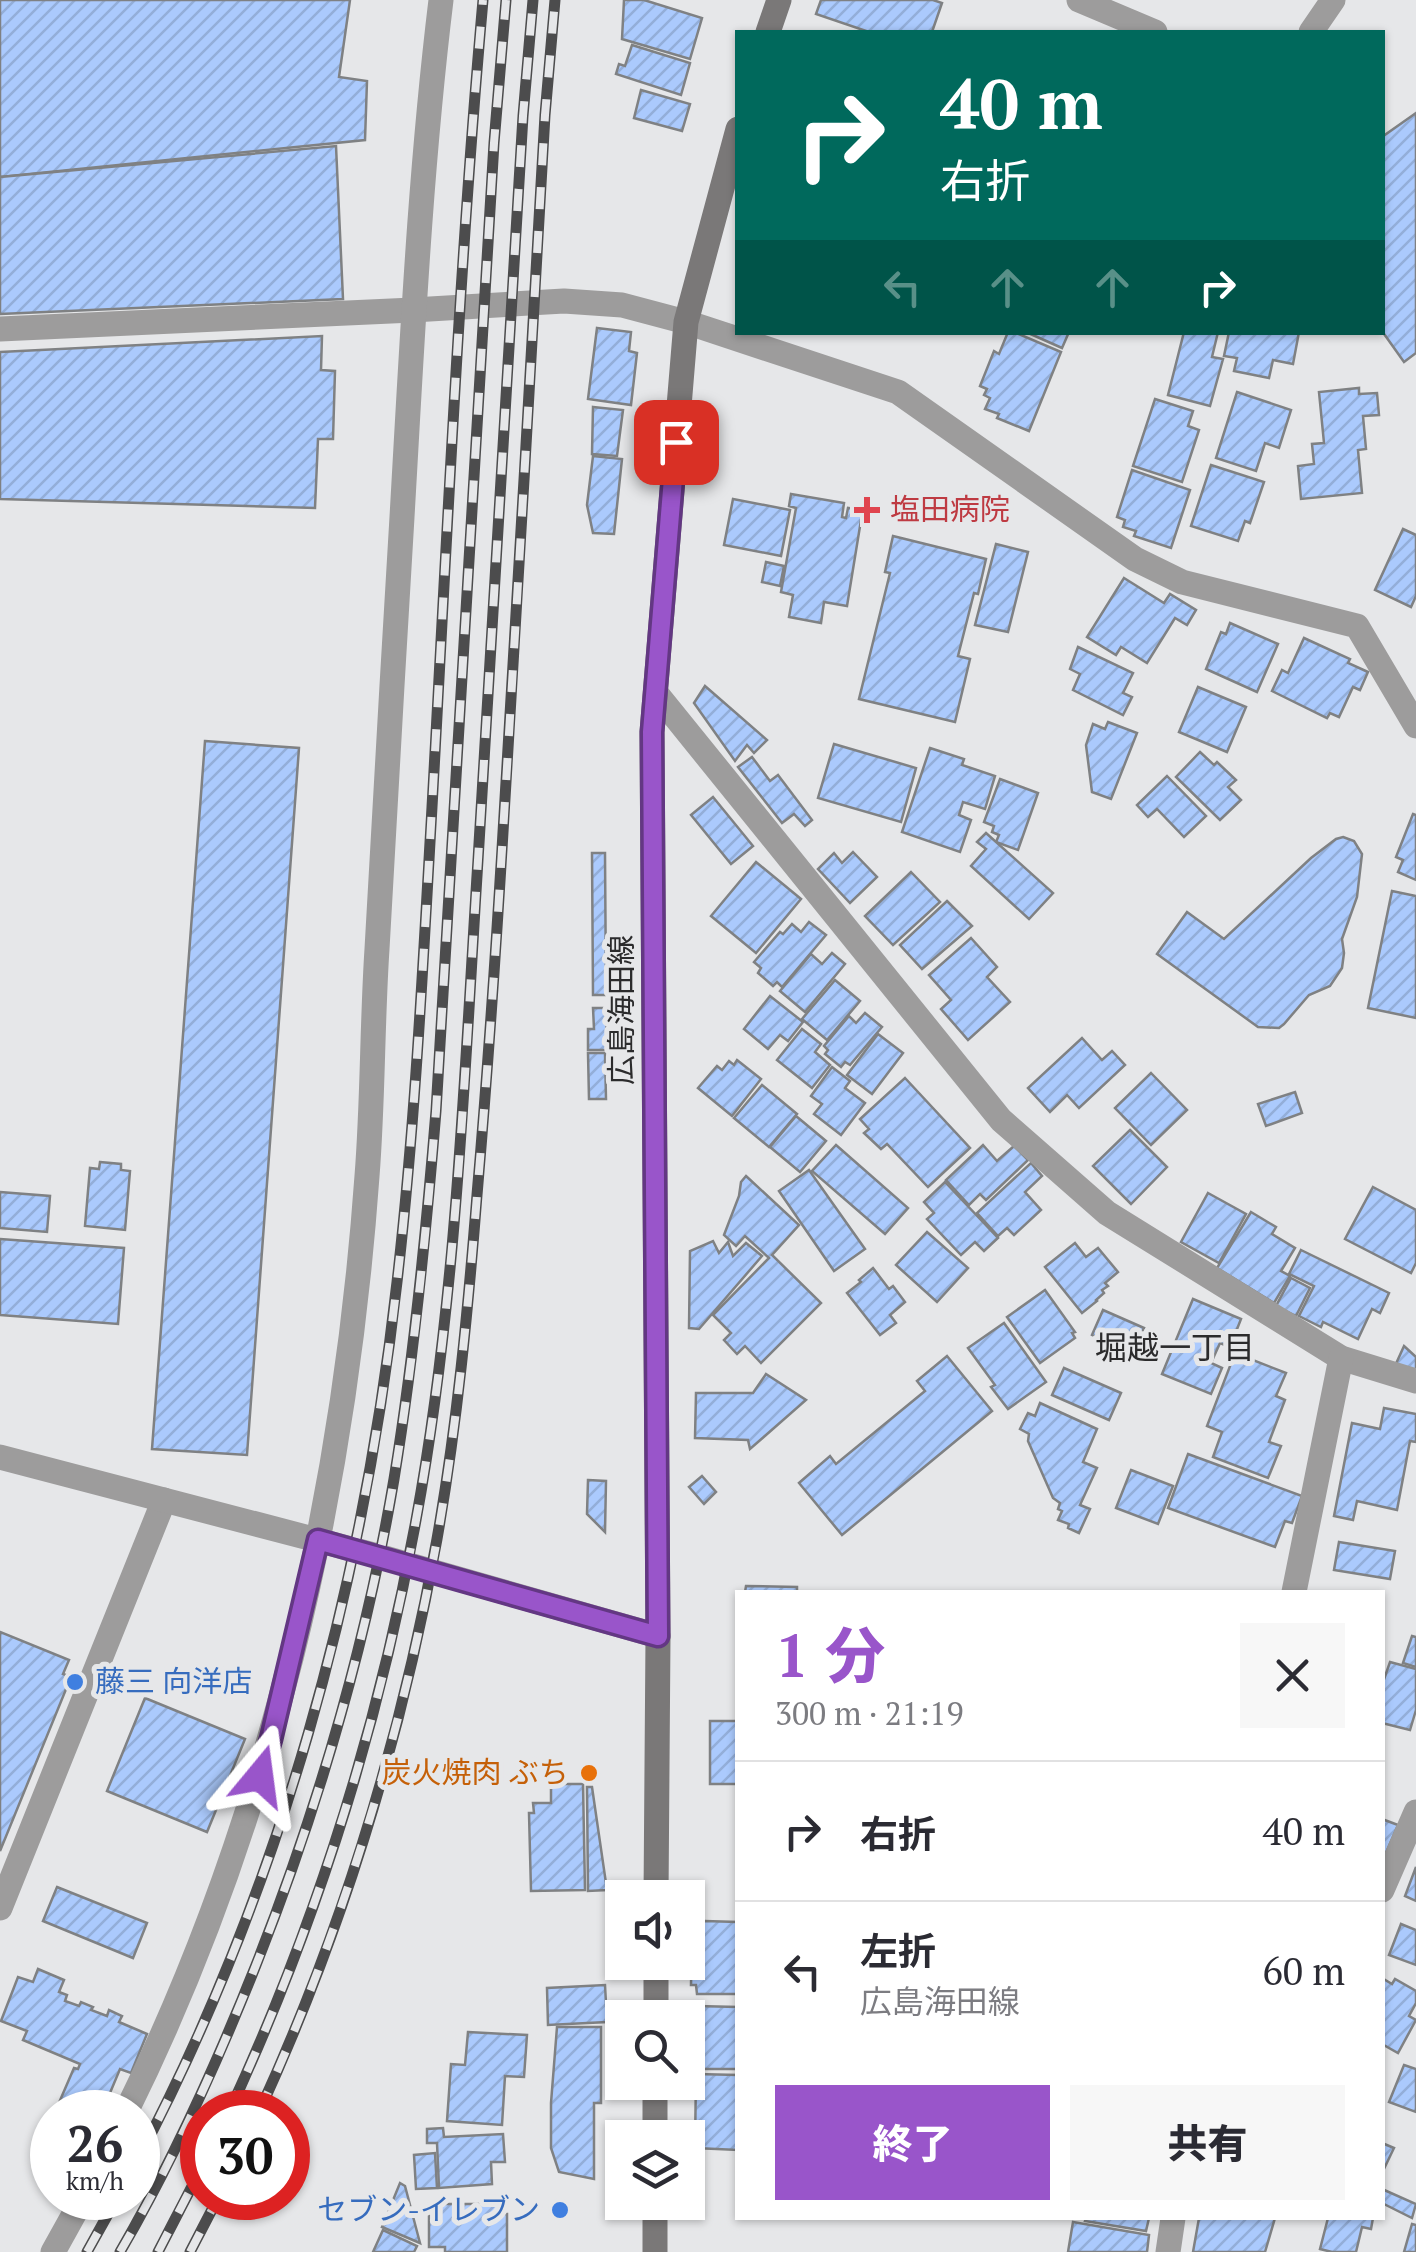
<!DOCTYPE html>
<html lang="ja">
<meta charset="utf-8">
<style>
:root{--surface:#fff;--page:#f7f7f7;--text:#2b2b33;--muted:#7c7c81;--line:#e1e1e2;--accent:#9955ca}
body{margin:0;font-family:"PT Serif","Noto Sans JP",serif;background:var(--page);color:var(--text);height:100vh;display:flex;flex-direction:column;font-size:38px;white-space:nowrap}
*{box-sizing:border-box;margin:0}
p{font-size:32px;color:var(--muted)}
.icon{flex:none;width:55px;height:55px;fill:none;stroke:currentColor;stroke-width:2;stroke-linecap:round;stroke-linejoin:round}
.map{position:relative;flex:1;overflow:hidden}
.drawer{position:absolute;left:735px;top:1590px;width:650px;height:630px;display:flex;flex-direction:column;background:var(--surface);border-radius:0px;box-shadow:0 2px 8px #0004}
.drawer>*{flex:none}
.guide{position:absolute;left:735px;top:30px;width:650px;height:305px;border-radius:0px;box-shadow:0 2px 8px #0004;background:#00695c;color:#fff;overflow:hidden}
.buttons{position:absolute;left:605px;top:1880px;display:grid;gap:20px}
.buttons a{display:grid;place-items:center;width:100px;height:100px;border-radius:0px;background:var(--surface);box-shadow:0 2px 8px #0004;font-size:50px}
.speed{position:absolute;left:30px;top:2090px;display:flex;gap:20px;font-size:50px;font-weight:700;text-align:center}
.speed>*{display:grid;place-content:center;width:130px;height:130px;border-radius:50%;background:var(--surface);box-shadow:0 2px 8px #0004;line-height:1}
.speed small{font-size:25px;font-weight:400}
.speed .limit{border:15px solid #d22;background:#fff;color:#111}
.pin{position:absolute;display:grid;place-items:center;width:85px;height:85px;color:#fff;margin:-42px;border-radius:20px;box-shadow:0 5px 15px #0006}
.me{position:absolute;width:110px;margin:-55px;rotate:16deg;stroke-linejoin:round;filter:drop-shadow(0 0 8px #0008)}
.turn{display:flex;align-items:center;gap:35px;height:210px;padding:0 40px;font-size:45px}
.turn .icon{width:130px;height:130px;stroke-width:2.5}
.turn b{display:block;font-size:70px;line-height:85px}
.lanes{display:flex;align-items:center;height:95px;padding:0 40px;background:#0003;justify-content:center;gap:50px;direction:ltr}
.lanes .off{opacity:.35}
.round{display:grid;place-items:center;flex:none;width:105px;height:105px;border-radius:0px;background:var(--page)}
.headline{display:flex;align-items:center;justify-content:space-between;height:170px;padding:0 40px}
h1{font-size:60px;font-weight:800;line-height:75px;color:var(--accent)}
.action{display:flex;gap:20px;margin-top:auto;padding:20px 40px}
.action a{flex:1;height:115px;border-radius:0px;background:var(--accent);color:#fff;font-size:40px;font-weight:800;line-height:115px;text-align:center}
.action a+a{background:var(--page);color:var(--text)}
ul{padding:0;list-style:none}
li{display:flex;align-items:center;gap:30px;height:140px;padding:0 40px;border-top:2px solid var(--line)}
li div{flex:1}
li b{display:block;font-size:38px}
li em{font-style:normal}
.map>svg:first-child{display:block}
.building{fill:url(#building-hatch);stroke:#7f8183;stroke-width:2.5}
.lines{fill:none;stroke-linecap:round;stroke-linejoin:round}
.service{stroke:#9d9c9c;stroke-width:25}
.minor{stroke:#9d9c9c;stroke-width:25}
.secondary{stroke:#7a7878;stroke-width:25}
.rail-casing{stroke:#4c4c4d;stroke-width:11}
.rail{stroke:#e6e7e9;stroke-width:8;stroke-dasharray:22;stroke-linecap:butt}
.route-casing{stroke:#633783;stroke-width:25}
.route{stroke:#9955ca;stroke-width:18}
.health-dot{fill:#e0444e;stroke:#e6e7e9;stroke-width:4}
.shop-dot{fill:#3f7fe0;stroke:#e6e7e9;stroke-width:4}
.food-dot{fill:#e8710a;stroke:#e6e7e9;stroke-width:4}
.labels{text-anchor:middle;stroke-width:10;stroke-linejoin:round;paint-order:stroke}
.health-label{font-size:30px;fill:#be3a42;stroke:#e6e7e9;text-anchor:start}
.street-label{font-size:30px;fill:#2b2b2c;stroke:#e6e7e9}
.shop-label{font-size:30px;fill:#366cbe;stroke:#e6e7e9;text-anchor:start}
.food-label{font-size:30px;fill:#c56008;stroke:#e6e7e9;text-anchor:end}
.neighbourhood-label{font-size:32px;fill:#2b2b2c;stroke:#e6e7e9}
</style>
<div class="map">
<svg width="1416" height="2252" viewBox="0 0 1416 2252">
<defs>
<pattern id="building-hatch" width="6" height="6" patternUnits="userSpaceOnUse" patternTransform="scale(2.5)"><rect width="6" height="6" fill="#abcafd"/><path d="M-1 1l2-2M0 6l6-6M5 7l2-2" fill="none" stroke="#93aed9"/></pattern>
</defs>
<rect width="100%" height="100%" fill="#e6e7e9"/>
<g class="building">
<polygon points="0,0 350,0 339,77 367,81 365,140 0,177"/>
<polygon points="624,0 644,0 702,18 690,59 622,39"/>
<polygon points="821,0 933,0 942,3 932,32 869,32 816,14"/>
<polygon points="632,45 690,63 681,95 616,74 619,64 625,66"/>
<polygon points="641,90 690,104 682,131 634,118"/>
<polygon points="1416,113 1416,353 1404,362 1382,331 1382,137"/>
<polygon points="336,146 343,299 0,314 0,177"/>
<polygon points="597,328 631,332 629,351 637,353 631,405 588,399"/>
<polygon points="1008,332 1014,332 1061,352 1029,431 997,418 999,414 985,409 990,398 984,395 987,389 980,386 994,351 999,354"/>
<polygon points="1026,332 1069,332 1062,348"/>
<polygon points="1184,332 1218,332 1212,357 1223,359 1210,406 1168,395"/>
<polygon points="1229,332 1299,332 1293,364 1273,360 1269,378 1234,371 1237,358 1224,356"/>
<polygon points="322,336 321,370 335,371 333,439 318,439 315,508 0,499 0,352"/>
<polygon points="1359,388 1359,394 1377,393 1379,415 1363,416 1366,449 1358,450 1362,493 1301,499 1298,466 1314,464 1312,444 1324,443 1319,392"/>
<polygon points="1237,392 1291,410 1279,448 1265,443 1256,471 1216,458"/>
<polygon points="1155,399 1193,411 1188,426 1199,430 1182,482 1133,466"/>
<polygon points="593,407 623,410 617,456 592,454"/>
<polygon points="593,456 622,459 614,534 593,533 587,505"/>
<polygon points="1211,465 1264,482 1250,523 1245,521 1238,541 1191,526"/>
<polygon points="1132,470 1190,490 1171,548 1134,536 1136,531 1123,527 1125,520 1117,517"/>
<polygon points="791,494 844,503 842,517 846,518 848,508 864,510 864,514 862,514 847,606 824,602 821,623 789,617 793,595 781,592 796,508 789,506"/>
<polygon points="733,499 790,510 781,556 724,545"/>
<polygon points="1403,529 1416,535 1416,596 1411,607 1375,590"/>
<polygon points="893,536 986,559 978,594 974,593 958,656 970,659 955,722 859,699 890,573 885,572"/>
<polygon points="996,544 1028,552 1008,632 975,625"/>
<polygon points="766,562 784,566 780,586 762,582"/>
<polygon points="1124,578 1164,603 1170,594 1196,610 1187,625 1175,618 1147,663 1121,647 1116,655 1087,637"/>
<polygon points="1230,623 1278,644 1257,692 1206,669 1221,632 1226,634"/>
<polygon points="1304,638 1350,659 1348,663 1368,672 1360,690 1353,687 1339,717 1330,713 1327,718 1272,691 1282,670 1288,673"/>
<polygon points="1078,647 1133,673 1123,693 1132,697 1123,715 1073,690 1080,674 1070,669"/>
<polygon points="705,686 767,740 754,753 747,745 735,761 694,703"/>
<polygon points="1198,687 1246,707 1227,752 1179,732"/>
<polygon points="1108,722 1137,733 1111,799 1092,792 1086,745 1093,724 1105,729"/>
<polygon points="205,741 299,748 247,1455 152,1449"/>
<polygon points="834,744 916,768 901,822 818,798"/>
<polygon points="930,748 964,759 962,765 995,776 985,809 963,802 959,815 971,820 960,852 902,832"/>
<polygon points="1200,752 1214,765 1217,762 1236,780 1228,787 1241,800 1220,820 1176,777"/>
<polygon points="752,757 770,781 778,775 812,820 805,826 794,814 782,823 738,767"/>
<polygon points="1167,776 1206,816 1184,837 1157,809 1148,817 1137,805"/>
<polygon points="1000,779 1038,793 1018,850 996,842 999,835 992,832 994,826 984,822"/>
<polygon points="713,797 753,846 731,864 691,815"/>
<polygon points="1413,814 1416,815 1416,880 1398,872 1403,860 1396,857"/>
<polygon points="986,833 1053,893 1029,919 971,866 986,849 977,842"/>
<polygon points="1343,837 1354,841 1362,854 1357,897 1342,939 1344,953 1342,968 1330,986 1309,995 1284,1024 1279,1028 1258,1027 1157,954 1187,912 1224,939 1311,858 1336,839"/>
<polygon points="853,852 877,877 850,903 818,869 834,853 842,863"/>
<polygon points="592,853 605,853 606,995 593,995"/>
<polygon points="756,862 801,899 756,953 711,916"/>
<polygon points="911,872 940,902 893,945 865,916"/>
<polygon points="1392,891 1416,896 1416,1018 1368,1008"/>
<polygon points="947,901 972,926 922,969 900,945"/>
<polygon points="809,922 826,935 782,987 777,982 773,986 758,973 761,968 754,962 780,932 783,934 792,924 801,932"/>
<polygon points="971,938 997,967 987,977 1010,1002 968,1040 941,1009 951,1000 929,975"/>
<polygon points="832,953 845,964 805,1012 780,991 811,954 822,964"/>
<polygon points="835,980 860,1001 827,1040 802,1019"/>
<polygon points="770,996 803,1022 788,1041 780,1035 768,1049 744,1029"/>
<polygon points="593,1008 606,1008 607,1050 588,1050 588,1029 594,1029"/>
<polygon points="865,1013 882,1027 850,1065 845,1062 841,1067 825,1054 828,1050 824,1046 849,1016 856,1023"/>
<polygon points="802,1029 821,1044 815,1052 830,1065 812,1088 777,1060"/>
<polygon points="878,1034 903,1053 872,1094 847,1075"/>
<polygon points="1082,1038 1102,1060 1112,1051 1125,1065 1079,1108 1067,1095 1050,1112 1028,1088"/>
<polygon points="588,1053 605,1053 606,1099 589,1099"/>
<polygon points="737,1060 761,1079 732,1116 698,1088 717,1066 722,1070 729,1061 734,1065"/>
<polygon points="832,1067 850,1081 845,1088 865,1103 841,1135 814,1114 822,1104 811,1096"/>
<polygon points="1151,1073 1187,1110 1151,1145 1115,1108"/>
<polygon points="905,1078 970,1148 928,1187 887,1144 881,1149 864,1133 869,1129 860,1119"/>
<polygon points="762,1085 797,1114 769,1147 734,1118"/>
<polygon points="1295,1092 1302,1113 1266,1126 1258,1104"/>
<polygon points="796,1116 826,1141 800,1172 770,1147"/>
<polygon points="1130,1130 1167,1167 1131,1204 1093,1166"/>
<polygon points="836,1145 908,1208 885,1234 812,1171"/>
<polygon points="983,1145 997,1161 1014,1146 1028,1160 986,1200 980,1194 969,1205 946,1180"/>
<polygon points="100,1162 121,1164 121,1170 130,1171 125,1230 85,1226 90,1168 99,1169"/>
<polygon points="1031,1163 1042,1176 1025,1192 1041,1210 1014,1235 1007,1228 998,1236 977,1213"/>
<polygon points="809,1170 865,1249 834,1271 779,1191"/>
<polygon points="746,1176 799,1225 772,1255 821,1303 761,1363 745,1346 737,1354 724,1340 731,1333 713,1315 769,1258 745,1236 736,1246 724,1235 739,1196 741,1182"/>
<polygon points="945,1182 998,1238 984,1251 975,1242 961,1255 927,1219 934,1213 924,1202"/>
<polygon points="1373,1187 1416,1210 1416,1263 1411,1273 1345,1239"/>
<polygon points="0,1192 50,1196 47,1232 0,1228"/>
<polygon points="1208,1193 1246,1214 1219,1263 1181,1242"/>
<polygon points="1251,1212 1276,1227 1272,1234 1295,1248 1281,1271 1290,1276 1274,1303 1217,1268"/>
<polygon points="927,1232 968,1268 937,1302 896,1265"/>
<polygon points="0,1239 124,1248 118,1324 0,1315"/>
<polygon points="713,1241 719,1253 728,1242 733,1256 746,1243 762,1256 699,1329 689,1328 690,1251"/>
<polygon points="1075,1243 1086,1257 1098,1248 1118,1272 1105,1283 1108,1286 1102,1290 1104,1293 1096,1300 1097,1301 1082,1313 1045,1267"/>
<polygon points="1301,1250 1389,1293 1380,1313 1372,1309 1358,1339 1323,1322 1321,1327 1299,1316 1314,1286 1289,1274"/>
<polygon points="873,1268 889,1289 893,1286 905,1302 890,1315 896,1323 880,1335 847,1293 861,1282 859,1280"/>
<polygon points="1291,1278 1310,1288 1296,1316 1276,1306"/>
<polygon points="1045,1290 1075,1332 1072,1333 1075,1338 1040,1363 1007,1317"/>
<polygon points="1193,1299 1241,1319 1230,1347 1220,1343 1211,1363 1222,1368 1211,1394 1162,1374"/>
<polygon points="1103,1310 1144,1328 1132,1354 1124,1350 1121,1359 1097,1349 1102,1340 1092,1335"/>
<polygon points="1004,1323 1046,1382 1008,1409 991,1387 995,1385 968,1348"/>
<polygon points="1404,1346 1416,1357 1416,1376 1395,1366"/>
<polygon points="1235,1353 1286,1373 1276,1396 1285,1400 1269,1442 1281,1446 1268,1478 1213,1457 1222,1432 1207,1426"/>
<polygon points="947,1356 992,1411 842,1535 799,1483 830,1456 836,1464 925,1391 917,1381"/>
<polygon points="1064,1368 1121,1393 1109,1420 1052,1395"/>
<polygon points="766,1374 806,1400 750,1449 748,1440 695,1438 696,1393 753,1393"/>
<polygon points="1040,1403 1097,1429 1083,1462 1097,1468 1080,1505 1090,1509 1079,1533 1068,1528 1069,1524 1058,1520 1062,1511 1058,1509 1060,1503 1053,1498 1028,1441 1029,1434 1020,1429 1028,1413 1035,1416"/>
<polygon points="1384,1408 1416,1414 1416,1442 1410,1441 1397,1510 1357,1501 1353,1520 1334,1516 1352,1423 1380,1429"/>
<polygon points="1188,1454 1302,1496 1292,1523 1285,1521 1275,1547 1168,1508"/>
<polygon points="1131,1470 1173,1486 1158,1524 1116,1508"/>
<polygon points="702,1476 716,1492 704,1504 689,1487"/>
<polygon points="588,1480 606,1481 605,1532 587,1514"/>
<polygon points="1339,1542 1395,1551 1390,1579 1334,1570"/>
<polygon points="746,1586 797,1587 797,1592 745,1592"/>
<polygon points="0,1632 69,1660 63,1674 71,1677 0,1851"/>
<polygon points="1412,1636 1416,1637 1416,1667 1403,1663"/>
<polygon points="1390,1662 1416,1669 1416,1710 1410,1730 1382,1723 1382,1685"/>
<polygon points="145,1698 245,1739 207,1832 107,1791"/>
<rect x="710" y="1721" width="28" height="63"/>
<polygon points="551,1784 583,1784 585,1890 531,1891 529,1813 534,1813 533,1803 551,1803"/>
<polygon points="587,1787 592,1787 607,1890 588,1891"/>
<polygon points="1382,1819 1398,1825 1386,1853 1382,1851"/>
<polygon points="1416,1867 1416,1901 1405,1896"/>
<polygon points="57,1887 147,1923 133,1958 43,1921"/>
<polygon points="704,1921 738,1922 738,1994 697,1994 696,1985 691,1985 692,1935"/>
<polygon points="1401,1924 1416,1930 1416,1965 1389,1955"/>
<polygon points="38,1969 64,1980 59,1992 67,1995 65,2001 79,2006 81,2002 93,2007 91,2010 107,2016 109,2010 122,2016 119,2022 147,2034 131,2073 120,2069 102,2112 55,2112 74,2068 78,2069 80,2064 23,2040 27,2031 1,2021 18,1977 33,1982"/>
<polygon points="1382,1978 1392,1984 1395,1979 1416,1991 1416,2003 1409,2016 1416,2020 1398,2053 1382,2044"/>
<polygon points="605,1985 607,2022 548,2025 547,1988"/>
<polygon points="696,2006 738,2007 738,2069 696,2069"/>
<polygon points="557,2027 601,2027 601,2103 594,2103 594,2179 559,2172 551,2148 551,2103"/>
<polygon points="468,2032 527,2035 524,2077 505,2076 502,2125 447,2121 451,2064 465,2065"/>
<polygon points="1404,2065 1416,2069 1416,2112 1389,2102"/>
<polygon points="696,2074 738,2075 738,2150 695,2148"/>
<polygon points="443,2128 444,2137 503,2134 505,2162 491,2162 492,2184 439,2188 437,2143 427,2143 427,2129"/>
<polygon points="1382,2143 1394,2148 1382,2173"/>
<polygon points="435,2153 437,2188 416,2189 414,2155"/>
<polygon points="400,2183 405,2186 420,2243 382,2227"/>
<polygon points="1382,2189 1416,2204 1412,2218 1382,2203"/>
<polygon points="429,2204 504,2204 503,2214 507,2214 507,2252 445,2252 445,2247 429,2247"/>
<polygon points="1086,2218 1149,2218 1146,2231 1085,2221"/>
<polygon points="1199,2218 1275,2218 1265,2252 1193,2252"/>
<polygon points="1328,2218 1373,2218 1371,2229 1362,2227 1356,2252 1332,2252 1320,2249"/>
<polygon points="1073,2222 1149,2235 1147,2252 1068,2252"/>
<polygon points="1412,2224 1416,2225 1416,2252 1404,2252"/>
<polygon points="383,2230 417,2246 414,2252 373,2252"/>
</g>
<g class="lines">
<polyline class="service" points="0,1908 164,1500"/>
<g class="minor">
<polyline points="1079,0 1155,32"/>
<polyline points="1311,32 1333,0"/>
<polyline points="0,329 413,310 564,301 622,305 686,322 898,392 1135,559 1182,582 1357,626 1416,726"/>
<polyline points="656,693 1001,1120 1107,1213 1341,1358 1416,1381"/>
<polyline points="0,1457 378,1556 658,1636"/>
<polyline points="1294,1592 1341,1358"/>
<polyline points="1382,1890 1416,1812"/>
<path d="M 126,2112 C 269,1823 344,1498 367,1176 C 373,1101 372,1025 377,949 C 384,805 394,661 402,517 C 412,344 420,172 441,0"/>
<polyline points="53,2252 83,2198"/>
<polyline points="1168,2252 1173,2218"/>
</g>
<g class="secondary">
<polyline points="768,32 779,0"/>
<polyline points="656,1898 658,1636 652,732 686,322 738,129"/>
<polyline points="656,2018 656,1962"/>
<polyline points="655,2138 655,2082"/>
<polyline points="655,2252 655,2202"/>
</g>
<g class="rail-casing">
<g id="rail">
<path d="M 229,2112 C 316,1924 379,1725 416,1520 C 456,1303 464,1080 478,860 C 493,612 508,364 523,116 L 533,0"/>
<path d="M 259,2112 C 342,1931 402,1735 437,1539 C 457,1425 468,1310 477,1195 C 487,1079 495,964 502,849 C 517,604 531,360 545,115 L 555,0"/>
<path d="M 138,2159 C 281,1888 363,1586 397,1282 C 415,1126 423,964 432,807 C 447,538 459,269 483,0"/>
<polyline points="87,2252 117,2198"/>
<path d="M 120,2252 C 173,2161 217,2063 256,1965 C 318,1808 366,1645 394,1479 C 414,1357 426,1234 436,1111 L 494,143 L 506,0"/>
<polyline points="158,2252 202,2167"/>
<polyline points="190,2252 218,2198"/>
</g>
</g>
<use href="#rail" class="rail"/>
</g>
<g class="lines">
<g class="route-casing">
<polyline id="route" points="260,1776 271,1739 318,1540 658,1636 652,732 676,442"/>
</g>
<use href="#route" class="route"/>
</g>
<path class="health-dot" d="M862 495h10v10h10v10h-10v10h-10v-10h-10v-10h10z"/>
<g class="shop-dot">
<circle cx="75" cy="1682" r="10"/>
<circle cx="560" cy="2210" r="10"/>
</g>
<circle class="food-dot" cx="589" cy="1773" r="10"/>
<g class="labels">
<g class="health-label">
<text x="890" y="520">塩田病院</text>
</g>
<g class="street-label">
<text transform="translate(622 1010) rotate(-90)" y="10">広島海田線</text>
</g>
<g class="shop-label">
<text x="95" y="1692">藤三 向洋店</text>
<text x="540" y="2220" text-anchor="end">セブン-イレブン</text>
</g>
<g class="food-label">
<text x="569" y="1783">炭火焼肉 ぶち</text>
</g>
<g class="neighbourhood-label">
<text x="1175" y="1359">堀越一丁目</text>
</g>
</g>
</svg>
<div class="buttons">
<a><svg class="icon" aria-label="sound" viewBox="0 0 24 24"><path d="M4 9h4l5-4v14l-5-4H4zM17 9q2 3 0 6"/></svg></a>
<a><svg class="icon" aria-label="search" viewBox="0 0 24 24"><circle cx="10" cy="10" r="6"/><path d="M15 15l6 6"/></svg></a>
<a><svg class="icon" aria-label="layers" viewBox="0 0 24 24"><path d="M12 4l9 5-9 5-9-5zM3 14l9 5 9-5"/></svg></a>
</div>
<div class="speed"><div>26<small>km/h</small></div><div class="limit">30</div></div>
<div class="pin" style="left:676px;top:442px;background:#d93025"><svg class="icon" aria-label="arrive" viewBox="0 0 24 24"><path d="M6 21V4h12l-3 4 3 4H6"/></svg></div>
<svg class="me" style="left:260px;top:1776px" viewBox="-20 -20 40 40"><path d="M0-17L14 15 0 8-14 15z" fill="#9955ca" stroke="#fff" stroke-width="4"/></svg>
<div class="guide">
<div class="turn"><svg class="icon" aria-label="right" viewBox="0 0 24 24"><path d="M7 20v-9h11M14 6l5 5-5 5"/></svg><div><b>40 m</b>右折</div></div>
<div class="lanes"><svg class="icon off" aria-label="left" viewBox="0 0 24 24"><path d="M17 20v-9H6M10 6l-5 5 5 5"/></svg><svg class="icon off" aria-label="ahead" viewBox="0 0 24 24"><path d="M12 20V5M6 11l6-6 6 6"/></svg><svg class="icon off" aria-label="ahead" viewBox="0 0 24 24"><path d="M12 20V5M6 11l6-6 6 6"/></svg><svg class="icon" aria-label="right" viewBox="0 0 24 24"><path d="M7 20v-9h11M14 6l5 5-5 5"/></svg></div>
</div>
<section class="drawer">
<div class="headline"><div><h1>1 分</h1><p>300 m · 21:19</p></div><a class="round"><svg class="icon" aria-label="close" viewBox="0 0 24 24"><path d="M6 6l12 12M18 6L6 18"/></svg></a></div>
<ul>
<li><svg class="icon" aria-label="right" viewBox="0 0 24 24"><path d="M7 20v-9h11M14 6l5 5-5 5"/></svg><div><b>右折</b></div><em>40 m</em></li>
<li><svg class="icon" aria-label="left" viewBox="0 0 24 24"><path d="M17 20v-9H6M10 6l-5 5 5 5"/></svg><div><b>左折</b><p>広島海田線</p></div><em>60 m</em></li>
</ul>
<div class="action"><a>終了</a><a>共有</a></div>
</section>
</div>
